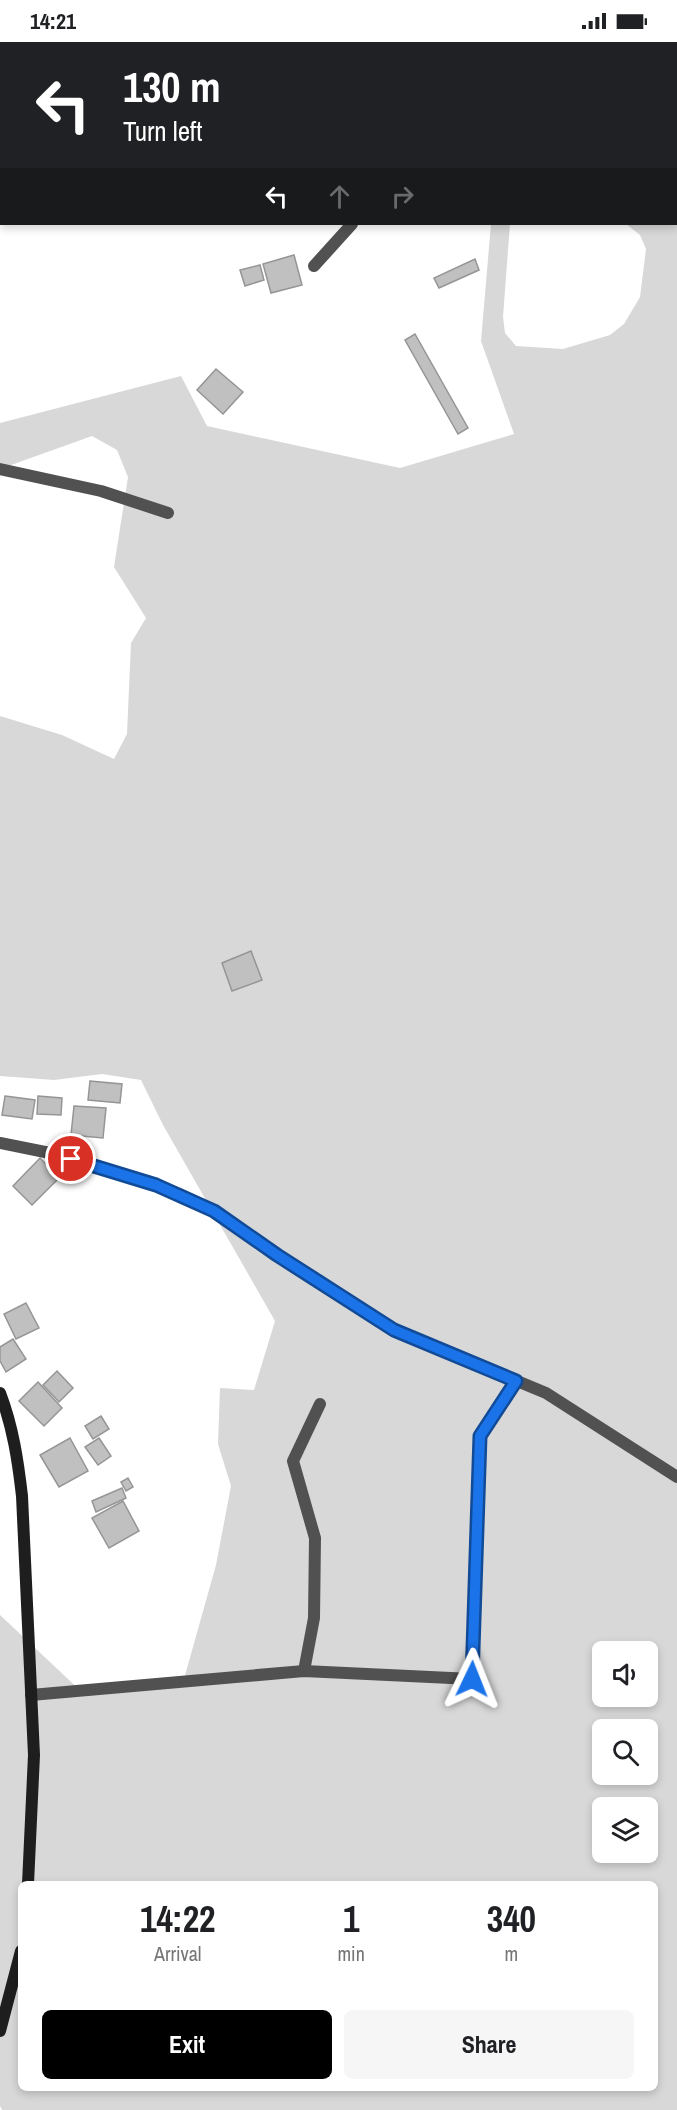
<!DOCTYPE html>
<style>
:root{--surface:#fff;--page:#f6f6f6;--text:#202124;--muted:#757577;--accent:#000}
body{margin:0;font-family:"Archivo Narrow",sans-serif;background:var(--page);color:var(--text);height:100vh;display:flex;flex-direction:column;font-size:22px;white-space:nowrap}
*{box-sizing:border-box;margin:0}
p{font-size:20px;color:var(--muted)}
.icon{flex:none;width:33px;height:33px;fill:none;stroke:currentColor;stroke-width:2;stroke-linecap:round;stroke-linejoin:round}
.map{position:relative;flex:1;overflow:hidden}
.drawer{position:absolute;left:18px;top:1839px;width:640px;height:210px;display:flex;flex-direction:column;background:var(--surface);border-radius:9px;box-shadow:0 3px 9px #0003}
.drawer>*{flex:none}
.banner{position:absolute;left:0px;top:0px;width:678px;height:183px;box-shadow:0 3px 9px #0003;background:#202124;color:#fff;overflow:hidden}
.buttons{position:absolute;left:592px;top:1599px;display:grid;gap:12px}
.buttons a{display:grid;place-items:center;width:66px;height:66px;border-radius:9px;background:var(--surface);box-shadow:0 3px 9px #0003;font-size:30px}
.pin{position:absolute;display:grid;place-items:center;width:51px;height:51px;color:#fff;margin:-26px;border:3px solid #fff;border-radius:50%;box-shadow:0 2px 6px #0007}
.me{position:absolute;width:66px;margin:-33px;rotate:2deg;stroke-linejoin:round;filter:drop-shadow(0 0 4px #0008)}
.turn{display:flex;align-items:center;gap:21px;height:126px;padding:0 24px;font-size:27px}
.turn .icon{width:78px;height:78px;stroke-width:2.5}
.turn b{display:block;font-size:42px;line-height:51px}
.lanes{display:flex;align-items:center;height:57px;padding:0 24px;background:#0003;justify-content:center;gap:30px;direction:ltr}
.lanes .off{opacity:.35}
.eta{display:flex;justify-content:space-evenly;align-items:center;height:102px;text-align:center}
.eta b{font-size:36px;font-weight:800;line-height:42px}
.primary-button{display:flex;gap:12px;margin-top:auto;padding:12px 24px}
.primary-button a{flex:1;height:69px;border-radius:9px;background:var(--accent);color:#fff;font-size:24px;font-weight:800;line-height:69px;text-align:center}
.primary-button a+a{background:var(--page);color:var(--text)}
.status{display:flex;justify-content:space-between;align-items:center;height:42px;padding:0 30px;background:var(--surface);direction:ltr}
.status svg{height:16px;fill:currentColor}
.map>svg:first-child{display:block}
.green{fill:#d8d8d8;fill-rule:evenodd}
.building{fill:#c0c0c0;stroke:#959595;stroke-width:1.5}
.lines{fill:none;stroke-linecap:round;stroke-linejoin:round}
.street{stroke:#515151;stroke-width:12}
.secondary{stroke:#1e1e1e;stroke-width:12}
.route-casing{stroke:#114b97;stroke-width:15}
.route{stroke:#1a73e8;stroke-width:10}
</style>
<div class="status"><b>14:21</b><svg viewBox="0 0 49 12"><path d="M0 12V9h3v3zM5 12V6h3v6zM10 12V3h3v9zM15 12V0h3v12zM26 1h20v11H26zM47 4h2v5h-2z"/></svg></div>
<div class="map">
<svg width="677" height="2068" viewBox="0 0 677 2068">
<rect width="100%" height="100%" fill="#fff"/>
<path class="green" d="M 571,0 L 677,0 L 677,2068 L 2,2068 L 0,2064 L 0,1573 L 85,1653 L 184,1637 L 216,1523 L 231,1444 L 218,1402 L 220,1346 L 254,1348 L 275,1279 L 163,1083 L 141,1038 L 102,1032 L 54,1038 L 0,1034 L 0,674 L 62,693 L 114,717 L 127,692 L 131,601 L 146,576 L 114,525 L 128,435 L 117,408 L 92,394 L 0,427 L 0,381 L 181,334 L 207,384 L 400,426 L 514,392 L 481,299 L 491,182 L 510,182 L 503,275 L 505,291 L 516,304 L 563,307 L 610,293 L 624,282 L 640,255 L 646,207 L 640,193 L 626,182 L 676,182 L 676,2 L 571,1 ZM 603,1610 L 648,1610 L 648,1654 L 603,1654 ZM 603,1688 L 648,1688 L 648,1732 L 603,1732 ZM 603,1766 L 648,1766 L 648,1810 L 603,1810 ZM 21,1842 L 656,1842 L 656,2046 L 21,2046 Z"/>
<g class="building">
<polygon points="294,213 302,243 271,251 263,222"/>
<polygon points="475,217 479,228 439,246 434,236"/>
<polygon points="260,223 264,238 245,244 240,228"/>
<polygon points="415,292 468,386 458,392 405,298"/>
<polygon points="216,327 243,350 223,372 197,348"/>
<polygon points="251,909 262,938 232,949 222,921"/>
<polygon points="90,1039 122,1042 120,1061 88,1058"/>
<polygon points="5,1054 35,1058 32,1077 2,1073"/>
<polygon points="38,1054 62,1056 61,1073 37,1072"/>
<polygon points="74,1064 106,1066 103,1096 71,1093"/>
<polygon points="40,1116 59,1136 32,1163 13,1144"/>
<polygon points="26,1261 39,1286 16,1297 4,1272"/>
<polygon points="13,1297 26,1317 6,1330 0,1319 0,1305"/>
<polygon points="57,1329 73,1346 59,1360 43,1343"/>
<polygon points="38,1340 62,1366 44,1384 19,1359"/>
<polygon points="101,1374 109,1387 93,1397 85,1384"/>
<polygon points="70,1396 88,1429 59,1445 40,1413"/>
<polygon points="99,1396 111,1414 98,1423 85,1405"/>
<polygon points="128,1436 133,1445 126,1449 121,1440"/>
<polygon points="122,1446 126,1456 96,1470 92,1459"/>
<polygon points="123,1459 139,1489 109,1506 92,1476"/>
</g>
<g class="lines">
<g class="street">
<polyline points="275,0 278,2"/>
<polyline points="314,224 352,182"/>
<polyline points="0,427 101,449 168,471"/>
<polyline points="0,1101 50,1111 156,1143 179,1152 214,1169 277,1213 394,1288 546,1351 677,1435"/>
<polyline points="304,1629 314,1576 315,1496 293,1419 320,1362"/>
<polyline points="31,1653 304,1629 472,1637 480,1394 516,1339"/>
</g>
<g class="secondary">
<polyline points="174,2 175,0"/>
<polyline points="0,161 2,160"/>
<path d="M 0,1351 C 13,1385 18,1419 22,1454 L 34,1713 L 28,1842"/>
<polyline points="0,1989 21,1909"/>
</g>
</g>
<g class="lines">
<g class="route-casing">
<polyline id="route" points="71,1117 156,1143 214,1169 277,1213 394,1288 516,1339 480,1394 472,1637"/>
</g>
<use href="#route" class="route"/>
</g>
</svg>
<div class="buttons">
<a><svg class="icon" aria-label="sound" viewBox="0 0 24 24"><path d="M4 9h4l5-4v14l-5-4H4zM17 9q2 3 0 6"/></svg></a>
<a><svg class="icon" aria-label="search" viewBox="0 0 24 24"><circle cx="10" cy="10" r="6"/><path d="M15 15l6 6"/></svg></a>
<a><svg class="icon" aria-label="layers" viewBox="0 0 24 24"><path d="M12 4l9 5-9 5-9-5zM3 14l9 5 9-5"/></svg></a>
</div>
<div class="pin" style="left:71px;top:1117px;background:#d93025"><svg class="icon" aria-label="arrive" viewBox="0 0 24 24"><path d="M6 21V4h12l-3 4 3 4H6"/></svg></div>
<svg class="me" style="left:472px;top:1637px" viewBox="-20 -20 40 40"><path d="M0-17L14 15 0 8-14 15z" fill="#1a73e8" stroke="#fff" stroke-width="4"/></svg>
<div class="banner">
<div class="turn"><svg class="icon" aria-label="left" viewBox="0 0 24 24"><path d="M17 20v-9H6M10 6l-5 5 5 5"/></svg><div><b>130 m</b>Turn left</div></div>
<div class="lanes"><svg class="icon" aria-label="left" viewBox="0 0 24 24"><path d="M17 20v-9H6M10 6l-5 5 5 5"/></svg><svg class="icon off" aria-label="ahead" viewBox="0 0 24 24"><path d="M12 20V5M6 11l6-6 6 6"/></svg><svg class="icon off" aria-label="right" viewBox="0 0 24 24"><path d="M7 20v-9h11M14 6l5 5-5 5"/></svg></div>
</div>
<section class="drawer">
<div class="eta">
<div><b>14:22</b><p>Arrival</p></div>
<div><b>1</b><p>min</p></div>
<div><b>340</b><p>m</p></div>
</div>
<div class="primary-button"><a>Exit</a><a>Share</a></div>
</section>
</div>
